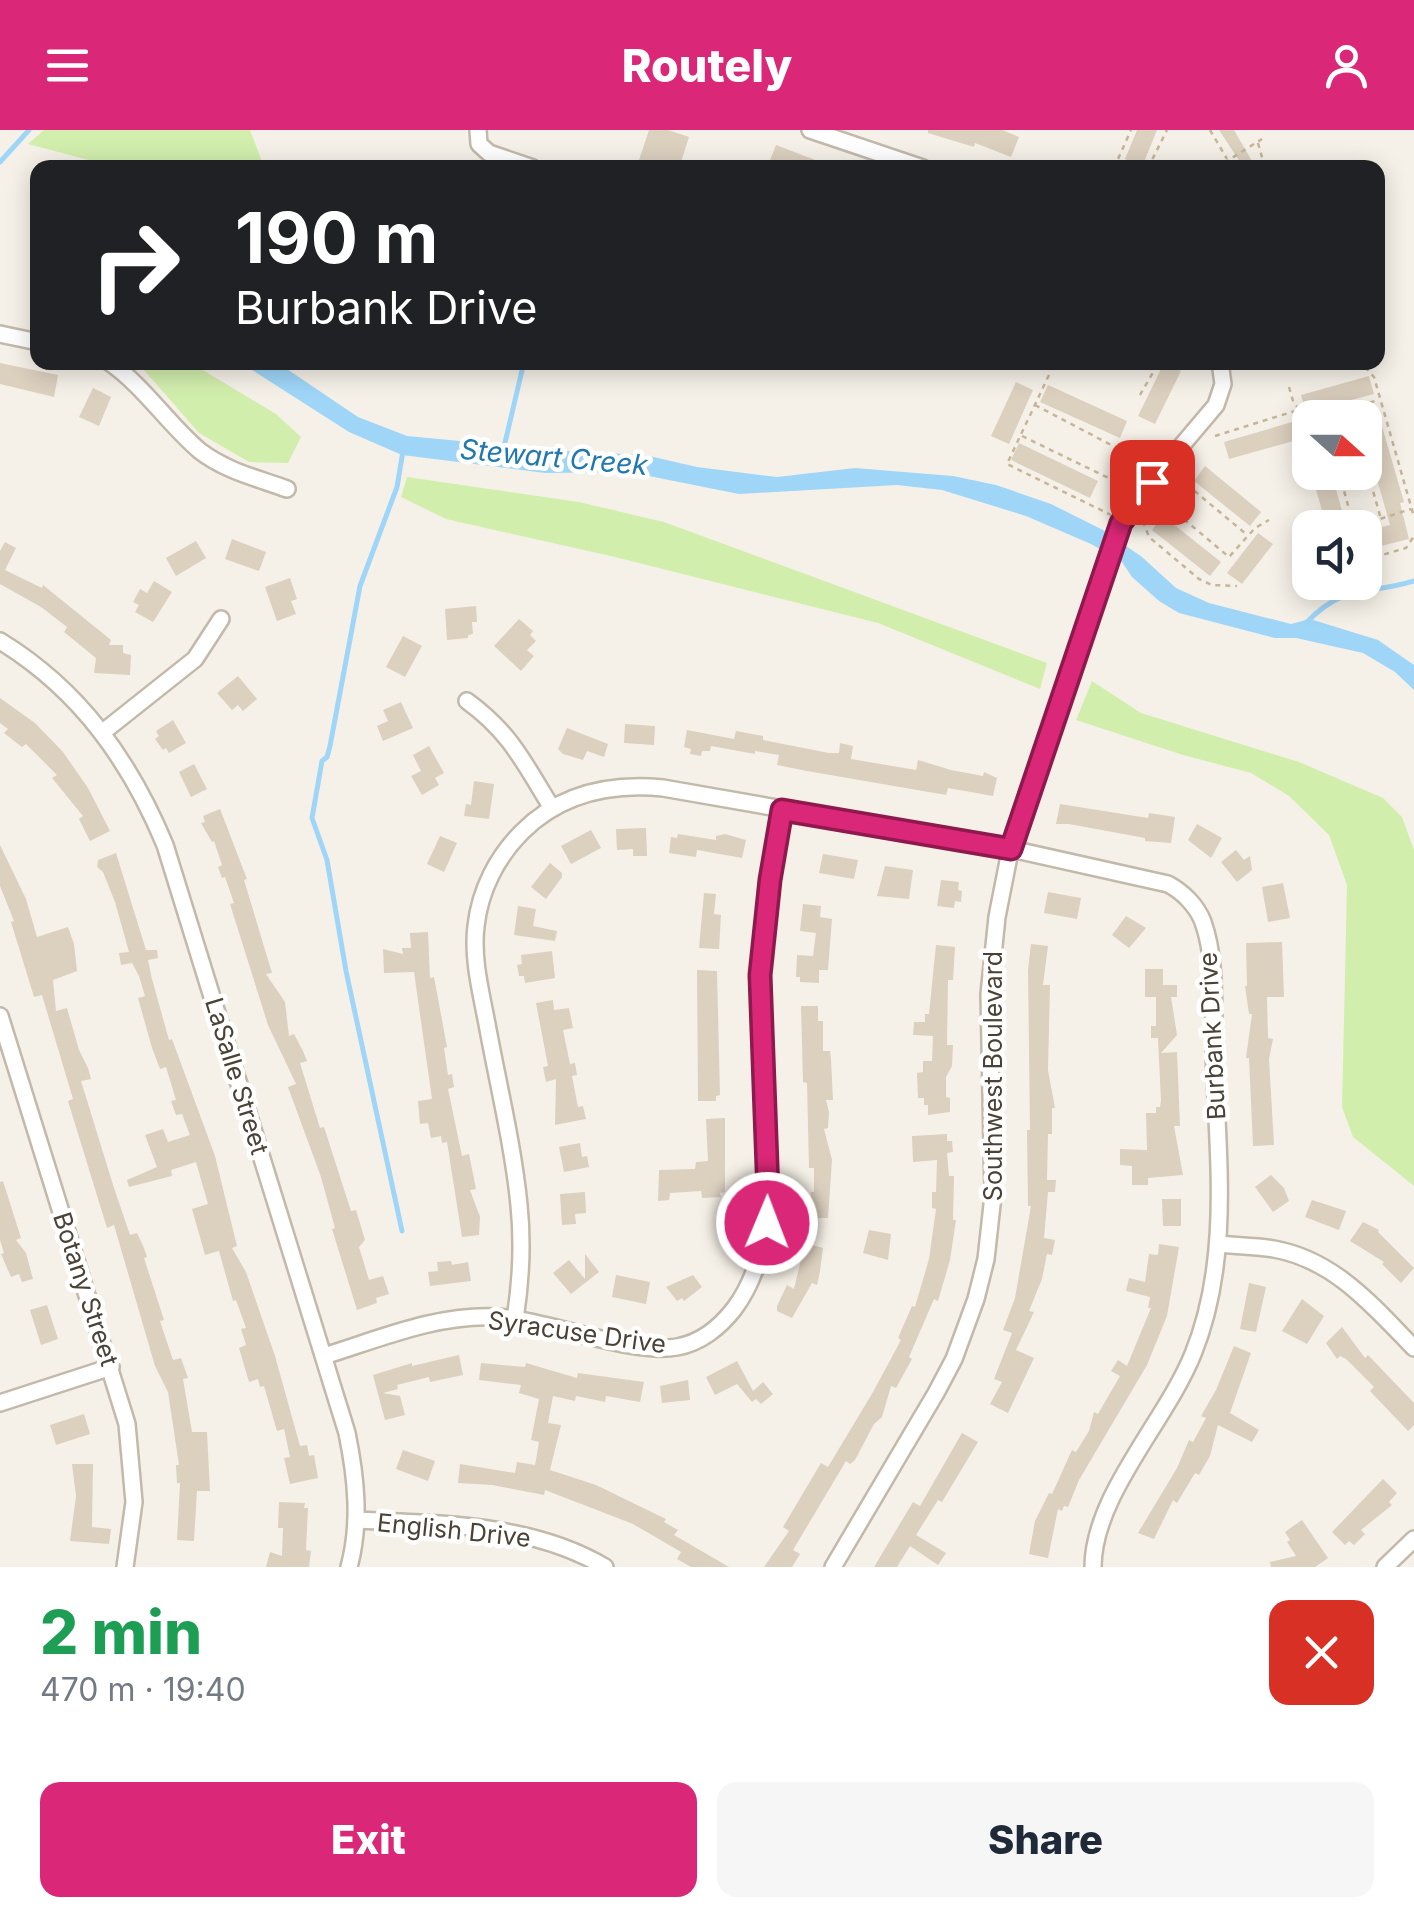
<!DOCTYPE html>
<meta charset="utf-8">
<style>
:root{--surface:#fff;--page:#f6f6f7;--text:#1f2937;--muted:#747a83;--accent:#db2777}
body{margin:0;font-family:Inter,sans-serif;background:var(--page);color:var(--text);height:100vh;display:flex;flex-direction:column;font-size:38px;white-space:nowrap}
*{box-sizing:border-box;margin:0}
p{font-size:32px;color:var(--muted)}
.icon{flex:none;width:55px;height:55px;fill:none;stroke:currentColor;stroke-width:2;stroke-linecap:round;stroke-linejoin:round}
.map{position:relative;height:1437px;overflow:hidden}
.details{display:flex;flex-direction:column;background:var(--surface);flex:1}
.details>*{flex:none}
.top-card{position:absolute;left:30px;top:30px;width:1355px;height:210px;border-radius:20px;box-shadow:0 5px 25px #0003;background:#202124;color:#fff;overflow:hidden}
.needle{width:65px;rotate:111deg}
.buttons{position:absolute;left:1292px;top:270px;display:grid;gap:20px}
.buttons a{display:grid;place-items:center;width:90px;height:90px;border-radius:20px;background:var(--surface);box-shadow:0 5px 25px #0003;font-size:50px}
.pin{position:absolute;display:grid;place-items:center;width:85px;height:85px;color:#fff;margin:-42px;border-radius:20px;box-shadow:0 5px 15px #0006}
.me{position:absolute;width:110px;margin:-55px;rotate:1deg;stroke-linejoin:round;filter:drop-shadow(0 0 8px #0008)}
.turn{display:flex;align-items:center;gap:35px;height:210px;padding:0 40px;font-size:45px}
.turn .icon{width:130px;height:130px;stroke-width:2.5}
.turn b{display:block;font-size:70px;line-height:85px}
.round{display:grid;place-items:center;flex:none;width:105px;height:105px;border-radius:20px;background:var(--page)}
.overview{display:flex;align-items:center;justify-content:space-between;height:170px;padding:0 40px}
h1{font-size:60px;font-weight:800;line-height:75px;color:#1e9e55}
.button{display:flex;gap:20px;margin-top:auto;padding:20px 40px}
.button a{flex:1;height:115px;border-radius:20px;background:var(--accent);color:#fff;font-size:40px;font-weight:800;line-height:115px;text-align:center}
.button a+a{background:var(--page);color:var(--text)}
header{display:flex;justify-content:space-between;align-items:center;height:130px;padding:0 40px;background:var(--accent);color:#fff;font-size:45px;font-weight:800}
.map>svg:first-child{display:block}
.green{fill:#d2eead}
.water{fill:#9fd6f8}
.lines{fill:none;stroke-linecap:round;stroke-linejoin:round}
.stream{stroke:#9fd6f8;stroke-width:5}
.building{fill:#dcd0bf}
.street-casing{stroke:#c2b9aa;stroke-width:20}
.path{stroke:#c6b599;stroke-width:2.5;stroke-dasharray:5 5;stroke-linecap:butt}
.street{stroke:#fff;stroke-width:15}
.route-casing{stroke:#8e194d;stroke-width:25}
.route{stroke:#db2777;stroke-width:18}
.labels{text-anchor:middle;stroke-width:9;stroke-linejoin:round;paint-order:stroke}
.street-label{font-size:25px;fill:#4a4236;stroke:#fff}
.water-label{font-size:28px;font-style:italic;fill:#2178b0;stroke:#fff}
</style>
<header><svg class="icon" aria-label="menu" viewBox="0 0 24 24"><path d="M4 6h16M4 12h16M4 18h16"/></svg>Routely<svg class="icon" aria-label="person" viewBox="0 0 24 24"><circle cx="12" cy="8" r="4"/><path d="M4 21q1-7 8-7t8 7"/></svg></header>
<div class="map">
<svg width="1414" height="1437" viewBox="0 0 1414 1437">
<rect width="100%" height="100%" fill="#f6f1e8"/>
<g class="green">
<polygon points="44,0 250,0 264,37 115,37 28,14"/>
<polygon points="138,233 191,233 276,284 301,307 288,333 249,332 199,303"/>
<polygon points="407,347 579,372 664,392 1047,533 1040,559 878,493 615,427 446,389 401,367"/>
<polygon points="1092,551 1141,583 1299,632 1383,668 1402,687 1414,720 1414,1056 1353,1007 1342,977 1347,755 1329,705 1289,666 1251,643 1183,625 1076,590"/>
</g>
<polygon class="water" points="241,233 278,233 358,287 407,306 565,321 645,325 697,337 777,347 855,338 953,346 996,355 1051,374 1103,400 1142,427 1176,458 1209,473 1291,494 1310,489 1378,510 1414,535 1414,560 1395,542 1363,523 1296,508 1275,508 1179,483 1159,471 1132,447 1122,432 1091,414 1026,386 942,360 897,355 739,364 629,342 545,343 402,325 349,302"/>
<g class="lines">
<g class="stream">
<polyline points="0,32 29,0"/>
<polyline points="503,321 524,232"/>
<path d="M 1307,492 C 1346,452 1366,466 1414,451"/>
<polyline points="402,1101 346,841 327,730 312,688 322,631 327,627 330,616 360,456 397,357 403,321"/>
</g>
</g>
<g class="building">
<polygon points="649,0 668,0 689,7 679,38 652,38 638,33"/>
<polygon points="928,0 1002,0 1019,7 1011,27 975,13 974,17 928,3"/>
<polygon points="1137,0 1157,0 1142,37 1125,29"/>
<polygon points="1219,0 1234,0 1256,38 1244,38"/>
<polygon points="776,15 831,36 831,38 767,38"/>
<polygon points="0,233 58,245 54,267 0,254"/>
<polygon points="1164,233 1181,241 1155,294 1138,286"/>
<polygon points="1369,246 1374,264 1306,282 1301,265"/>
<polygon points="1016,252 1033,260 1009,314 991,306"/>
<polygon points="1048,255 1127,291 1120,308 1040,272"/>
<polygon points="93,258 111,267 99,296 79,287"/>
<polygon points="1379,286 1404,372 1400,373 1409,409 1365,420 1365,401 1390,395 1365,307 1365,291"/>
<polygon points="1292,292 1297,310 1229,329 1224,312"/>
<polygon points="1019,313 1098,351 1090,368 1011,330"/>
<polygon points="1205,336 1261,382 1250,396 1194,351"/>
<polygon points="1311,342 1331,342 1346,395 1327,398"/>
<polygon points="1163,386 1221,432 1210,446 1152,400"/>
<polygon points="1258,403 1273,414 1242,454 1227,443"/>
<polygon points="232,409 266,422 259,441 225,429"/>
<polygon points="196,411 206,428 176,446 166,428"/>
<polygon points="5,412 16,418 5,440 42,458 43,455 111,510 109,515 123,515 123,523 131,525 130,545 94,543 96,528 64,502 67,497 41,477 0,454 0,421"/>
<polygon points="290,448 297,469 291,471 296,484 277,491 265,457"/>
<polygon points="154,451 172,462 153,492 135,482 139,475 133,472 140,459 147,463"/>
<polygon points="476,476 477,492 472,492 473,504 468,505 468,508 447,510 445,479"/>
<polygon points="519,489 533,501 530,505 536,511 527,520 534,526 521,541 494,516"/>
<polygon points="403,506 422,516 405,547 386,537"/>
<polygon points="238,546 257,569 243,581 238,575 232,580 217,563"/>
<polygon points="0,568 35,593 63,622 88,658 110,701 90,711 79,689 83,686 52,648 57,645 26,614 22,617 4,603 8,599 0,593"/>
<polygon points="401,572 413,598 383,611 377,596 388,591 383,580"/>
<polygon points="173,590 186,613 169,623 166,618 163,620 155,609 159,606 156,601"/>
<polygon points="625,594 655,596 654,615 624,613"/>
<polygon points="567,598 608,614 604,627 587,621 583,630 563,624 558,619"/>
<polygon points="687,600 734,609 736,601 763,606 763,610 829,623 839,623 840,613 853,616 851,629 916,640 918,630 951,640 983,646 984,642 997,648 993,666 948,658 946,665 807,641 777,635 779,625 755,621 755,624 711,616 710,621 702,621 701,626 690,624 691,619 684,617"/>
<polygon points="429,616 444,643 435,648 439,655 422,665 411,646 421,641 413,625"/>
<polygon points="194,634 207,659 191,667 179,642"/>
<polygon points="474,651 494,654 489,689 464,686 466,674 471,675"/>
<polygon points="1060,674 1148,688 1149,683 1175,687 1171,713 1145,711 1145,708 1069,694 1056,694"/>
<polygon points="220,679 247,749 244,750 272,843 266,844 285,872 289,906 294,904 303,921 307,931 300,933 320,998 324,997 351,1081 356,1080 365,1110 359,1117 369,1150 383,1146 389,1164 376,1168 377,1173 357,1180 332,1099 335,1098 321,1047 288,957 296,954 268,895 230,774 234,773 225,747 222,748 218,737 222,735 214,711 212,712 201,693 205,692 203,686"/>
<polygon points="1197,694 1222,708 1211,728 1188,710"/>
<polygon points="646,698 647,726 633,726 633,719 617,720 616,699"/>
<polygon points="591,700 601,718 571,734 561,716"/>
<polygon points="678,704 716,710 716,706 725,704 746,710 742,728 697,720 696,727 669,723 671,707 677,708"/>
<polygon points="440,706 457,713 444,742 427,734"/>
<polygon points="0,715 26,769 37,807 68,797 74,814 77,841 53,850 56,881 67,878 79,920 88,938 91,949 81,951 114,1058 130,1105 137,1103 144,1118 147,1127 144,1128 164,1190 160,1191 173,1230 181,1228 188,1248 183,1249 192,1302 207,1302 210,1361 197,1361 194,1411 177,1410 180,1353 177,1353 176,1335 179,1335 168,1262 155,1236 114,1095 107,1098 68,971 73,969 42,865 34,867 11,792 14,791 0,756"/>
<polygon points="1236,720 1244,730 1250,726 1252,740 1237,752 1221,732"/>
<polygon points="116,723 146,820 157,820 158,828 148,830 152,849 169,910 172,909 215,1026 237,1116 232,1118 246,1142 275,1226 300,1316 307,1315 309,1326 314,1325 318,1348 290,1354 284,1328 290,1327 284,1299 277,1301 264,1256 260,1257 258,1249 249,1252 239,1218 246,1215 241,1199 246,1198 236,1170 233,1171 219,1121 205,1125 192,1079 208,1074 196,1032 171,1040 172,1046 129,1057 127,1050 157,1037 145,1005 163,999 168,1012 190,1005 182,984 176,985 171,971 176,970 166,937 160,939 152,918 138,868 145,866 139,846 132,833 121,835 119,823 129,822 115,772 103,742 97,737 98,730"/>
<polygon points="823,724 858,730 854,749 819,743"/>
<polygon points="550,733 562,743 562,747 546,769 531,757"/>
<polygon points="885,736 913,740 909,769 877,766"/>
<polygon points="941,750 959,752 958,760 962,761 961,772 955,771 954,778 937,776"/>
<polygon points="1283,753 1290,788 1268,792 1262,757"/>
<polygon points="1048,762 1081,768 1077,789 1044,783"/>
<polygon points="704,763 716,764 714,784 721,785 719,819 699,818"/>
<polygon points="803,774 821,776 820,787 832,789 828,840 819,840 819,853 800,852 800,847 796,847 797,825 813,826 816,803 800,801"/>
<polygon points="518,776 536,779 533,796 557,801 555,811 514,805"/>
<polygon points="1126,786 1146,798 1129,818 1112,805"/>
<polygon points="428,802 430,848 434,847 447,917 444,918 448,945 452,944 454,957 448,959 462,1026 469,1024 476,1059 470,1060 480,1087 479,1105 462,1107 447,1012 442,1013 441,1006 431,1008 428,993 420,994 418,971 432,969 414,842 384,843 383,819 403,824 402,818 411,818 410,803"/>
<polygon points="1282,812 1284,867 1267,867 1268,908 1273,909 1269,929 1274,1015 1253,1016 1249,928 1246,928 1252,884 1249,884 1245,856 1247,856 1246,813"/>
<polygon points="1031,814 1048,816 1043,855 1050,855 1048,940 1055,978 1052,978 1052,1004 1048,1004 1047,1050 1056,1050 1055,1062 1048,1062 1044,1108 1055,1110 1052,1125 1047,1124 1042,1149 1029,1181 1034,1182 1016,1220 1034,1228 1008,1283 990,1274 1002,1252 994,1249 1012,1203 1003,1200 1015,1168 1031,1076 1028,1076 1027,1000 1030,1000 1028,840"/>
<polygon points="936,815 955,817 953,850 948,850 947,915 953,915 952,936 946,947 946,967 950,968 950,982 928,985 928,975 924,975 924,968 918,968 917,943 923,942 923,931 932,931 933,906 913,905 914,892 925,892 925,884 929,884"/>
<polygon points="552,821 555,848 525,853 524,846 519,846 517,835 522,834 521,825"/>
<polygon points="1145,839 1163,839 1163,855 1177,855 1177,867 1171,867 1177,905 1161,923 1177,922 1180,996 1174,996 1183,1045 1148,1048 1148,1055 1132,1055 1132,1036 1120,1035 1120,1019 1147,1020 1146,983 1156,983 1156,977 1160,977 1161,971 1158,908 1151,908 1151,896 1156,896 1156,867 1145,867"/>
<polygon points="697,840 717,841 720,965 716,966 716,971 698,971"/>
<polygon points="553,870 554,880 569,878 573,898 563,900 570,934 575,933 577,945 572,946 578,977 583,976 586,989 555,995 556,949 546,952 543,937 548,936 536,873"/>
<polygon points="801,876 818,876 818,891 823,891 823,921 830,921 831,929 833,970 826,970 829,982 828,998 824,999 832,1030 828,1088 810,1088 811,1062 814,1062 814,1038 809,1038 807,953 803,952"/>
<polygon points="725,988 725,1062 720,1063 721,1067 702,1068 701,1061 670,1063 669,1070 658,1071 659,1040 695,1039 696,1032 708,1031 706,989"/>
<polygon points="947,1004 947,1011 952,1011 953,1022 947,1023 949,1046 954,1046 953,1090 956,1090 950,1130 938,1171 934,1169 909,1227 912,1229 896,1258 891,1256 882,1287 874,1294 855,1330 850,1334 846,1331 793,1420 800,1424 792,1437 764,1437 789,1401 783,1397 821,1333 828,1337 873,1262 901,1210 898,1208 912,1176 915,1177 929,1129 936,1079 932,1078 932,1062 936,1062 937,1030 913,1032 912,1006"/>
<polygon points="580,1013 582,1027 587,1026 589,1037 564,1042 559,1017"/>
<polygon points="1271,1045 1284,1058 1289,1071 1273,1082 1255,1057"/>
<polygon points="3,1051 21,1108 16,1110 26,1123 33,1149 22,1152 19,1144 11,1147 1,1124 4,1123 0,1110 0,1052"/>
<polygon points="585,1062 586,1083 575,1084 576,1094 562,1095 560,1064"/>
<polygon points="1162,1069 1181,1069 1181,1096 1163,1096"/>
<polygon points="1312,1070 1346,1081 1339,1100 1305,1087"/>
<polygon points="1363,1092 1379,1100 1378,1102 1414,1138 1401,1153 1382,1134 1384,1132 1350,1111"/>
<polygon points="869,1100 891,1104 888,1130 863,1123"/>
<polygon points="805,1113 823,1118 820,1141 817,1155 812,1153 792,1188 777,1181 777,1176 787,1155 794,1159"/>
<polygon points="1159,1114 1179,1117 1167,1186 1147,1235 1079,1350 1068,1377 1064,1376 1062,1381 1058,1379 1048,1428 1029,1424 1035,1391 1049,1363 1052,1364 1072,1320 1076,1322 1089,1301 1094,1282 1098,1284 1120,1246 1111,1241 1118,1230 1127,1236 1151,1178 1148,1178 1150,1167 1126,1161 1129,1148 1145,1152 1149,1124 1158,1125"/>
<polygon points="585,1124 599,1142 571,1164 553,1143 569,1130 585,1149"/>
<polygon points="451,1131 452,1135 468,1132 471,1151 430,1156 428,1142 438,1141 437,1132"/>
<polygon points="616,1145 650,1152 646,1174 612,1167"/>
<polygon points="693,1145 702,1157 684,1171 682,1168 677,1171 666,1157"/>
<polygon points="1249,1153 1266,1157 1256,1202 1240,1199"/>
<polygon points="1302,1169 1324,1186 1307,1214 1282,1201"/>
<polygon points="47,1175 58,1209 41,1215 30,1180"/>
<polygon points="1342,1197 1365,1228 1368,1225 1414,1273 1414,1295 1408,1301 1370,1261 1374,1257 1346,1229 1340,1226 1337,1229 1326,1213"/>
<polygon points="1234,1216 1251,1223 1230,1283 1259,1300 1252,1312 1218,1295 1210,1326 1199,1345 1195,1343 1177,1373 1173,1370 1154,1409 1138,1403 1177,1338 1189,1310 1193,1312 1206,1288 1201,1286 1216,1260"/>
<polygon points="459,1225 463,1245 430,1252 429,1247 397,1255 398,1259 383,1263 400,1266 405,1285 385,1290 373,1245 412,1233 412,1236"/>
<polygon points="737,1231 753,1261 763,1252 773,1264 761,1274 756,1269 752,1272 737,1254 715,1265 706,1247"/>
<polygon points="481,1233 525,1237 526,1233 577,1248 578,1243 644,1252 640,1272 606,1266 605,1272 576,1266 575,1271 553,1266 548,1293 561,1295 550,1340 596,1355 666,1389 664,1392 678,1400 674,1405 729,1437 691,1437 677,1429 681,1422 633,1394 545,1360 544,1365 492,1355 458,1353 460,1334 515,1343 517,1332 535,1335 539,1312 531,1310 539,1269 519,1263 521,1255 479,1250"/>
<polygon points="688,1250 690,1270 662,1273 660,1256"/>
<polygon points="84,1284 90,1304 56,1315 50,1295"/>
<polygon points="962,1303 978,1312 942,1372 938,1370 916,1405 946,1423 938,1435 910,1416 897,1437 874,1437 913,1372 920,1376"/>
<polygon points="403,1320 435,1331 428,1351 396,1339"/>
<polygon points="72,1334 93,1334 92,1397 111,1399 109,1414 70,1411 76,1366"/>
<polygon points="1383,1349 1397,1363 1389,1372 1392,1375 1361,1400 1365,1404 1354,1415 1349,1411 1345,1415 1332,1402"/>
<polygon points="279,1372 305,1373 304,1378 308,1378 306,1420 311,1421 309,1437 266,1437 270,1422 282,1426 283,1398 278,1398"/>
<polygon points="1302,1390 1328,1428 1315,1437 1271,1437 1270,1432 1296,1426 1287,1412 1290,1410 1285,1402"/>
</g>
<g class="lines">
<g class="street-casing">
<g id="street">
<polyline points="478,0 479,14 489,23 533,38"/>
<polyline points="810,0 923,38"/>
<polyline points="0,204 38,212"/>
<path d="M 109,232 C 144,256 168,294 200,321 C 226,341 257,348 287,359"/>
<path d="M 0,511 C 80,560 130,631 165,715 L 347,1303 C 356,1347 361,1393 349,1437"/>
<path d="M 467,571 C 511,603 524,633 552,678"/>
<polyline points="103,602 195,529 221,489"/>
<polyline points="0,886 127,1294 134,1372 125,1437"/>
<path d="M 1218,1114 C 1237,1116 1256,1116 1274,1119 C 1335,1130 1373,1176 1414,1218"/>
<path d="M 515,1189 C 521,1151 523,1114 519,1075 C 513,1015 498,954 487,894 C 481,862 472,829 476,796 C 480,760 497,727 522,702 C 561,663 610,653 663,658 L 1011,719 L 1168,754 C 1183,762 1197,776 1203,792 C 1217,831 1213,881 1214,922 C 1217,1023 1232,1128 1193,1224 C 1166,1291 1093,1366 1093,1437"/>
<path d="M 324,1226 C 379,1209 437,1184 496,1187 C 548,1190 630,1225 677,1217 C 700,1213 720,1197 734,1179 C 759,1146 766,1104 769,1063 L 760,845 L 770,750 L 782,680"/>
<polyline points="0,1273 111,1237"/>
<path d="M 356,1390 C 440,1394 531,1393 605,1437"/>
<polyline points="833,1437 936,1263 954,1229 976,1169 986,1129 993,1066 989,864 997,787 1013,706 1121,393 1129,378 1216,275 1223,254 1220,232"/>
<polyline points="1385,1437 1414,1409"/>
</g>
</g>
<g class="path">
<polyline points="1210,0 1227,29"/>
<polyline points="1258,13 1265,38"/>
<polyline points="1116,32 1128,38"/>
<polyline points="1114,38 1131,0"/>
<polyline points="1148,38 1167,0"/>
<polyline points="1216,38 1262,9"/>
<polyline points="1365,237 1374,247 1414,387"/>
<polyline points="1049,245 1007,334 1111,385"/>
<polyline points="1289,257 1293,271 1310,295"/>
<polyline points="1140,265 1159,232"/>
<polyline points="1035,275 1115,317 1146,328"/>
<polyline points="1322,288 1378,270"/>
<polyline points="1022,306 1123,355"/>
<polyline points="1215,306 1298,280"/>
<polyline points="1365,333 1381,389"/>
<polyline points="1339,342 1353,394"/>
<polyline points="1179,348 1246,404"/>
<polyline points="1161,370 1229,427 1255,398 1269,390"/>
<polyline points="1143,391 1149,407 1199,449 1212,455 1237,456"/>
<polyline points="1352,398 1411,379"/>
<polyline points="1300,414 1310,410"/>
<polyline points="1365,430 1406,418 1414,406"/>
</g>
<use href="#street" class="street"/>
</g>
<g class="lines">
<g class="route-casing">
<polyline id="route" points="767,1093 768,1064 760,845 770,750 782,680 1011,719 1121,393 1152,352"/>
</g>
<use href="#route" class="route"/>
</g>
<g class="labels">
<g class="street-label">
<text transform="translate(1212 906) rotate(-93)" y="9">Burbank Drive</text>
<text transform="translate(237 946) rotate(73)" y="9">LaSalle Street</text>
<text transform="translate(993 946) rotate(-90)" y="9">Southwest Boulevard</text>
<text transform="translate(86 1159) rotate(72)" y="9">Botany Street</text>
<text transform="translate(577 1202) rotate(8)" y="9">Syracuse Drive</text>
<text transform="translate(454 1400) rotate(6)" y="9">English Drive</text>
</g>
<g class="water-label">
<text transform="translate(554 327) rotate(5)" y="10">Stewart Creek</text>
</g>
</g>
</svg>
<div class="buttons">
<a><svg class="needle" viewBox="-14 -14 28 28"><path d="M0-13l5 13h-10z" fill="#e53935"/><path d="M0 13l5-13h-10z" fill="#747a83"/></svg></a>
<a><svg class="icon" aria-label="sound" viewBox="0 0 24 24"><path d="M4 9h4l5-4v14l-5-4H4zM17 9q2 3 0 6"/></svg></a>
</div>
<div class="pin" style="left:1152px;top:352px;background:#d93025"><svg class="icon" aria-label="arrive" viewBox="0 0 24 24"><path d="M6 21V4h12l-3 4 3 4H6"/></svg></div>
<svg class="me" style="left:767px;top:1093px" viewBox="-20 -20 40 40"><circle r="17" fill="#db2777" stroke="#fff" stroke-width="3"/><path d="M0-11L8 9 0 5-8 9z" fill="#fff"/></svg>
<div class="top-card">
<div class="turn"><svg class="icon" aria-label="right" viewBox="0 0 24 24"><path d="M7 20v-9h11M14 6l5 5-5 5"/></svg><div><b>190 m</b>Burbank Drive</div></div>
</div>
</div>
<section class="details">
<div class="overview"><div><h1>2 min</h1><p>470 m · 19:40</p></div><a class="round" style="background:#d93025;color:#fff"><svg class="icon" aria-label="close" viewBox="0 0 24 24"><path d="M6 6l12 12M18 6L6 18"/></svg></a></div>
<div class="button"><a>Exit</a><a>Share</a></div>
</section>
